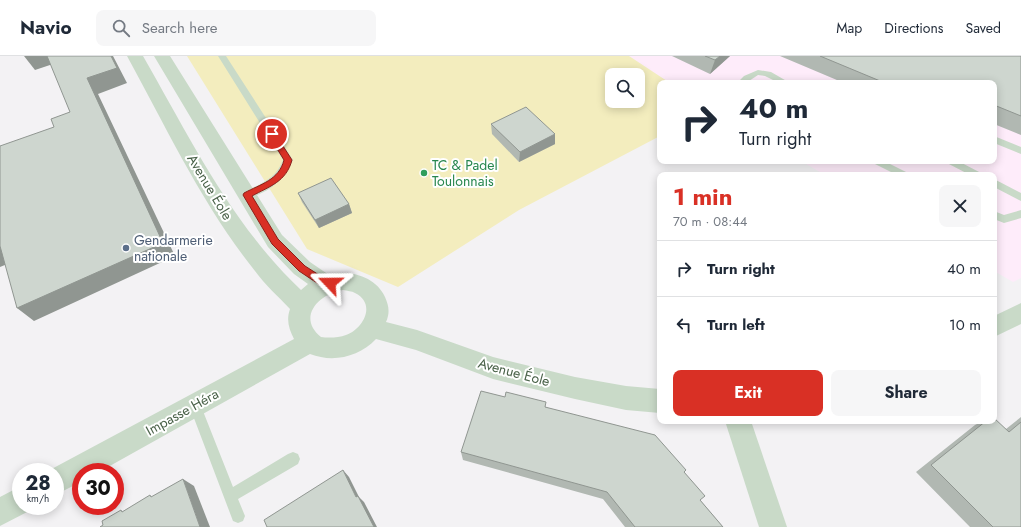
<!DOCTYPE html>
<meta charset="utf-8">
<style>
:root{--surface:#fff;--page:#f6f6f7;--text:#1f2937;--muted:#747a83;--line:#e0e1e3;--accent:#d93025}
body{margin:0;font-family:Jost,sans-serif;background:var(--page);color:var(--text);height:100vh;display:flex;flex-direction:column;font-size:15px;white-space:nowrap}
*{box-sizing:border-box;margin:0}
p{font-size:13px;color:var(--muted)}
.icon{flex:none;width:22px;height:22px;fill:none;stroke:currentColor;stroke-width:2;stroke-linecap:round;stroke-linejoin:round}
.map{position:relative;flex:1;overflow:hidden}
.panel{position:absolute;left:657px;top:116px;width:340px;height:252px;display:flex;flex-direction:column;background:var(--surface);border-radius:8px;box-shadow:0 2px 10px #0003}
.panel>*{flex:none}
.guide{position:absolute;left:657px;top:24px;width:340px;height:84px;border-radius:8px;box-shadow:0 2px 10px #0003;background:#fff;color:var(--text);overflow:hidden}
.buttons{position:absolute;left:605px;top:12px;display:grid;gap:8px}
.buttons a{display:grid;place-items:center;width:40px;height:40px;border-radius:8px;background:var(--surface);box-shadow:0 2px 10px #0003;font-size:20px}
.speed{position:absolute;left:12px;top:407px;display:flex;gap:8px;font-size:20px;font-weight:700;text-align:center}
.speed>*{display:grid;place-content:center;width:52px;height:52px;border-radius:50%;background:var(--surface);box-shadow:0 2px 10px #0003;line-height:1}
.speed small{font-size:10px;font-weight:400}
.speed .limit{border:6px solid #d22;background:#fff;color:#111}
.pin{position:absolute;display:grid;place-items:center;width:34px;height:34px;color:#fff;margin:-17px;border:2px solid #fff;border-radius:50%;box-shadow:0 1px 4px #0007}
.me{position:absolute;width:44px;margin:-22px;rotate:293deg;stroke-linejoin:round;filter:drop-shadow(0 0 3px #0008)}
.turn{display:flex;align-items:center;gap:14px;height:84px;padding:0 16px;font-size:18px}
.turn .icon{width:52px;height:52px;stroke-width:2.5}
.turn b{display:block;font-size:28px;line-height:34px}
.round{display:grid;place-items:center;flex:none;width:42px;height:42px;border-radius:8px;background:var(--page)}
.overview{display:flex;align-items:center;justify-content:space-between;height:68px;padding:0 16px}
h1{font-size:24px;font-weight:700;line-height:30px;color:var(--accent)}
.action{display:flex;gap:8px;margin-top:auto;padding:8px 16px}
.action a{flex:1;height:46px;border-radius:8px;background:var(--accent);color:#fff;font-size:16px;font-weight:700;line-height:46px;text-align:center}
.action a+a{background:var(--page);color:var(--text)}
ul{padding:0;list-style:none}
li{display:flex;align-items:center;gap:12px;height:56px;padding:0 16px;border-top:1px solid var(--line)}
li div{flex:1}
li b{display:block;font-size:15px}
li em{font-style:normal}
header{display:flex;align-items:center;gap:24px;box-sizing:border-box;height:56px;padding:0 20px;background:var(--surface);border-bottom:1px solid var(--line)}
header strong{font-size:19px}
nav{display:flex;gap:22px;margin-inline-start:auto;font-size:14px}
.search{width:280px;height:36px;background:var(--page);display:flex;align-items:center;gap:10px;box-sizing:border-box;padding:0 14px;border-radius:8px;color:var(--muted);font-size:15px}
.map>svg:first-child{display:block}
.commercial{fill:#feecfa}
.green{fill:#f3edbe;fill-rule:evenodd}
.lines{fill:none;stroke-linecap:round;stroke-linejoin:round}
.lane{fill:#c9dac8;fill-rule:evenodd}
.street{fill:#c9dac8;fill-rule:evenodd}
.wall{fill:#b1b8b2}
.shaded-wall{fill:#909691}
.building{fill:#ced6cf;stroke:#909691}
.route{fill:#d93025;stroke:#8d1f18}
.leisure-dot{fill:#2e9e5b;stroke:#fff;stroke-width:1.5}
.service-dot{fill:#5c6f8a;stroke:#fff;stroke-width:1.5}
.labels{text-anchor:middle;stroke-width:4;stroke-linejoin:round;paint-order:stroke}
.leisure-label{font-size:14px;fill:#27864d;stroke:#fff;text-anchor:start}
.street-label{font-size:14px;fill:#496148;stroke:#fff}
.service-label{font-size:14px;fill:#4e5e75;stroke:#fff;text-anchor:start}
</style>
<header>
<strong>Navio</strong>
<div class="search"><svg class="icon" aria-label="search" viewBox="0 0 24 24"><circle cx="10" cy="10" r="6"/><path d="M15 15l6 6"/></svg>Search here</div>
<nav><a>Map</a><a>Directions</a><a>Saved</a></nav>
</header>
<div class="map">
<svg width="1021" height="471" viewBox="0 0 1021 471">
<rect width="100%" height="100%" fill="#f3f2f4"/>
<polygon class="commercial" points="629,0 1021,0 1021,222 1013,226 994,215 994,119 825,119 801,105 994,105 994,27 670,27"/>
<path class="green" d="M 187,0 L 629,0 L 670,27 L 660,27 L 660,80 L 519,154 L 398,231 L 307,193 ZM 612,19 L 638,19 L 638,45 L 612,45 Z"/>
<g class="lines">
<g class="lane">
<path d="M 218,0 L 226,0 L 293,104 C 285,125 268,136 247,143 L 244,142 L 242,139 L 244,136 C 260,128 276,123 283,104 Z"/>
<polygon points="758,14 771,16 790,27 779,27 765,20 758,19 746,27 737,27 744,20"/>
<polygon points="994,80 1021,91 1021,98 994,87"/>
<polygon points="871,105 884,105 908,117 910,119 897,119 873,107"/>
<polygon points="945,105 958,105 981,117 983,119 970,119 947,107"/>
<polygon points="994,123 1021,137 1021,145 994,131"/>
<polygon points="1021,154 1021,162 1004,167 994,163 994,155 1004,159"/>
<polygon points="195,343 199,345 233,431 288,398 293,396 298,398 300,403 298,408 238,443 245,460 243,465 238,467 233,465 189,349 191,345"/>
</g>
<g class="street">
<path d="M 127,0 L 143,0 C 190,82 232,169 301,234 L 308,228 L 294,218 L 268,191 L 154,0 L 170,0 L 282,179 L 310,206 L 329,219 C 350,213 376,221 385,241 C 389,250 390,257 386,266 L 417,274 L 493,301 L 575,321 L 626,330 L 660,333 L 660,357 L 626,354 L 575,343 L 493,323 L 416,294 L 376,283 C 359,301 333,307 310,298 L 99,416 L 81,416 L 81,426 L 55,439 L 55,416 L 46,416 L 294,283 C 289,273 286,264 290,253 C 278,240 265,229 255,215 C 203,150 167,73 127,0 ZM 343,234 C 347,235 352,235 355,237 C 377,248 363,273 346,279 C 338,282 328,282 321,281 C 296,261 320,237 343,234 Z"/>
<polygon points="1021,247 1021,268 994,281 994,260"/>
<polygon points="725,365 751,365 787,471 759,471"/>
<polygon points="21,430 21,450 32,450 31,454 0,470 0,441"/>
</g>
</g>
<g class="wall">
<polygon points="672,0 730,0 710,18"/>
<polygon points="780,0 1021,0 1021,79 994,68 994,27 844,27"/>
<polygon points="491,68 555,78 555,88 519,106 492,78"/>
<polygon points="298,137 349,148 352,157 319,172 302,146"/>
<polygon points="505,341 546,351 684,416 700,444 723,471 625,471 603,443 463,404 461,396"/>
<polygon points="1021,361 1021,471 970,471 916,416 975,369 983,365 994,365 1006,373"/>
</g>
<g class="shaded-wall">
<polygon points="24,0 50,0 56,7 35,14"/>
<polygon points="111,0 113,0 127,27 98,38 175,200 34,265 17,252 87,22"/>
<polygon points="720,0 730,0 710,18 715,4"/>
<polygon points="555,78 555,88 519,106 520,96"/>
<polygon points="349,148 352,157 319,172 315,164"/>
<polygon points="0,190 17,204 0,211"/>
<polygon points="343,414 349,421 359,441 364,446 377,471 374,471 356,441"/>
<polygon points="183,423 194,430 210,471 200,471"/>
</g>
<g class="building">
<polygon points="47,0 111,0 117,12 87,22 163,187 17,252 0,190 0,90 54,71 51,63 70,56"/>
<polygon points="705,0 720,0 715,4"/>
<polygon points="820,0 1021,0 1021,60 994,49 994,27 885,27"/>
<polygon points="526,51 555,78 520,96 491,68"/>
<polygon points="331,122 349,148 315,164 298,137"/>
<polygon points="481,335 505,341 506,336 546,346 545,351 655,379 686,414 684,416 705,440 700,444 723,471 635,471 607,436 461,396"/>
<polygon points="994,362 1009,376 1021,366 1021,471 993,471 931,409 986,365 994,365"/>
<polygon points="343,414 356,441 358,440 374,471 267,471 264,464"/>
<polygon points="183,423 200,471 100,471 103,469 102,465 121,454 122,456 150,439 151,441"/>
</g>
<path class="route" d="M 269,76 L 274,76 L 292,104 C 286,126 270,130 252,140 L 278,183 L 305,210 L 327,224 L 333,224 L 335,227 L 333,230 L 326,233 L 299,215 L 272,188 L 243,139 L 244,137 C 261,128 279,124 284,104 L 268,78 Z"/>
<circle class="leisure-dot" cx="424" cy="117" r="4"/>
<circle class="service-dot" cx="126" cy="192" r="4"/>
<g class="labels">
<g class="leisure-label">
<text x="432" y="114">TC &amp; Padel<tspan x="432" dy="16">Toulonnais</tspan></text>
</g>
<g class="street-label">
<text transform="translate(210 131) rotate(59)" y="5">Avenue Éole</text>
<text transform="translate(514 316) rotate(15)" y="5">Avenue Éole</text>
<text transform="translate(182 356) rotate(-29)" y="5">Impasse Héra</text>
</g>
<g class="service-label">
<text x="134" y="189">Gendarmerie<tspan x="134" dy="16">nationale</tspan></text>
</g>
</g>
</svg>
<div class="buttons">
<a><svg class="icon" aria-label="search" viewBox="0 0 24 24"><circle cx="10" cy="10" r="6"/><path d="M15 15l6 6"/></svg></a>
</div>
<div class="speed"><div>28<small>km/h</small></div><div class="limit">30</div></div>
<div class="pin" style="left:272px;top:78px;background:#d93025"><svg class="icon" aria-label="arrive" viewBox="0 0 24 24"><path d="M6 21V4h12l-3 4 3 4H6"/></svg></div>
<svg class="me" style="left:330px;top:227px" viewBox="-20 -20 40 40"><path d="M0-17L14 15 0 8-14 15z" fill="#d93025" stroke="#fff" stroke-width="4"/></svg>
<div class="guide">
<div class="turn"><svg class="icon" aria-label="right" viewBox="0 0 24 24"><path d="M7 20v-9h11M14 6l5 5-5 5"/></svg><div><b>40 m</b>Turn right</div></div>
</div>
<section class="panel">
<div class="overview"><div><h1>1 min</h1><p>70 m · 08:44</p></div><a class="round"><svg class="icon" aria-label="close" viewBox="0 0 24 24"><path d="M6 6l12 12M18 6L6 18"/></svg></a></div>
<ul>
<li><svg class="icon" aria-label="right" viewBox="0 0 24 24"><path d="M7 20v-9h11M14 6l5 5-5 5"/></svg><div><b>Turn right</b></div><em>40 m</em></li>
<li><svg class="icon" aria-label="left" viewBox="0 0 24 24"><path d="M17 20v-9H6M10 6l-5 5 5 5"/></svg><div><b>Turn left</b></div><em>10 m</em></li>
</ul>
<div class="action"><a>Exit</a><a>Share</a></div>
</section>
</div>
